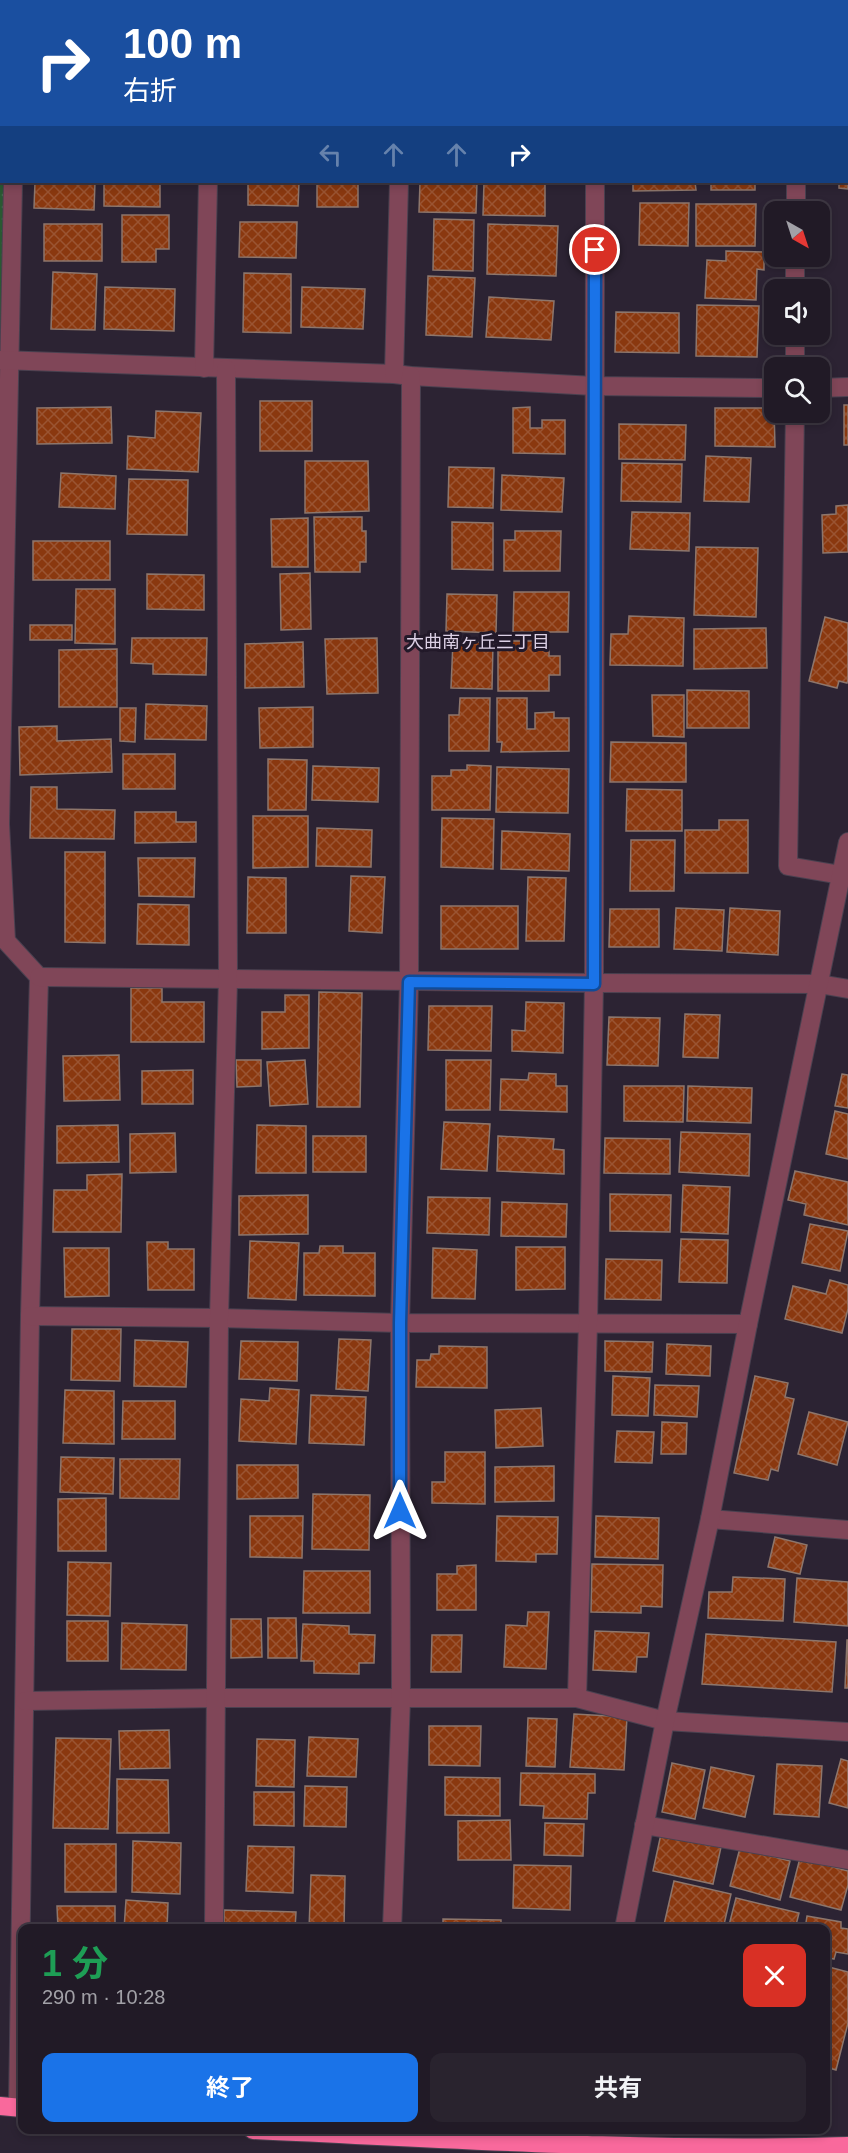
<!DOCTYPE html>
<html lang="ja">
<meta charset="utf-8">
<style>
:root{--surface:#211a26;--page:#29232e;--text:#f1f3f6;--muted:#a2a1a7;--line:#3e3843;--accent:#1a73e8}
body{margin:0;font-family:Arial,"Noto Sans JP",sans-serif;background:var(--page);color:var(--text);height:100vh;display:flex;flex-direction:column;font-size:22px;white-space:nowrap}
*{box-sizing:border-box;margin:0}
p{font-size:20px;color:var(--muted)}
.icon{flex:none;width:33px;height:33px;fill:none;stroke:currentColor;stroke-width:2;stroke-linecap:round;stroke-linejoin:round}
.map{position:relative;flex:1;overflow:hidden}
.sheet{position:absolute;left:18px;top:1924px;width:812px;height:210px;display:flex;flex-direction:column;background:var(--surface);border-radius:12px;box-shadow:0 3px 9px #0003,0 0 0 2px var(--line)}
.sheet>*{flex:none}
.top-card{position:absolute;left:0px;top:0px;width:849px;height:183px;box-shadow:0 3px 9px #0003,0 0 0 2px var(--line);background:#1a4fa0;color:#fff;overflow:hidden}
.needle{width:39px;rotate:141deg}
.controls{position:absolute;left:764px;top:201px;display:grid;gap:12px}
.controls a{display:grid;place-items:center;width:66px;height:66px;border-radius:12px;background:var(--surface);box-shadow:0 3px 9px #0003,0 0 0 2px var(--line);font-size:30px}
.pin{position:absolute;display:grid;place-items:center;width:51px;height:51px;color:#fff;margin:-26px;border:3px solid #fff;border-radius:50%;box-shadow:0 2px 6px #0007}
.me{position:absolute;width:66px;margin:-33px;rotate:0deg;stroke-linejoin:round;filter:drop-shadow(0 0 4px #0008)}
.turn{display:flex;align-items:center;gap:21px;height:126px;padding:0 24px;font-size:27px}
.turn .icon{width:78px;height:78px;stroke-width:2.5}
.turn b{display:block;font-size:42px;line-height:51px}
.lanes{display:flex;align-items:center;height:57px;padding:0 24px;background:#0003;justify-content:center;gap:30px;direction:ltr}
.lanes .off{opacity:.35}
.round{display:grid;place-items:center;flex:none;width:63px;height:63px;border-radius:12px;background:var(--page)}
.summary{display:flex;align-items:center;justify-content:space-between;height:102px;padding:0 24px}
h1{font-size:36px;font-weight:700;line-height:45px;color:#1e9e55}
.button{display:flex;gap:12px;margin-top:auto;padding:12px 24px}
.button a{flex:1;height:69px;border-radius:12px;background:var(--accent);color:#fff;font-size:24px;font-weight:700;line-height:69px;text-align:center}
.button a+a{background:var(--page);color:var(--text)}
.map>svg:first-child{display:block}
.park{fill:url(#park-dots)}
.building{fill:url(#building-cross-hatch);stroke:#8d766c;stroke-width:1.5}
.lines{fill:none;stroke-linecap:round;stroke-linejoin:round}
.lane-casing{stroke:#4a4150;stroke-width:20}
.street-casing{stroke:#4a4150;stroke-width:20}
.highway-casing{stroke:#4a4150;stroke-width:20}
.lane{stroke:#804658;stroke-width:18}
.street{stroke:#804658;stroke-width:18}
.highway{stroke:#f9699c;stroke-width:18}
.route-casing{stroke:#114b97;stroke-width:15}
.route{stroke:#1a73e8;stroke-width:10}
.labels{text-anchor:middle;stroke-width:6;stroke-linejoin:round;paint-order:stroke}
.neighbourhood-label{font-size:18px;fill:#dcd0e5;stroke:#221929}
</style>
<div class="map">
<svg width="848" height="2153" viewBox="0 0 848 2153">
<defs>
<pattern id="park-dots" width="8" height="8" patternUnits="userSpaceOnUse" patternTransform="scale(1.5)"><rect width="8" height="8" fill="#295932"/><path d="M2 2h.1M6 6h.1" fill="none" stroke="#487050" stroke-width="1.8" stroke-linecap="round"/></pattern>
<pattern id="building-cross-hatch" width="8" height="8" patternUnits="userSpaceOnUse" patternTransform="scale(1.5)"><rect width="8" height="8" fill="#8a380f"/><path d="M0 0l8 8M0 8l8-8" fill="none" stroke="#9a5432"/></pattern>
</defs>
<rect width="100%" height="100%" fill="#2c2333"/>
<polygon class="park" points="0,0 18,0 2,2 2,182 13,182 0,360"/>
<g class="building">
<rect x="68" y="0" width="38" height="2"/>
<rect x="121" y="0" width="55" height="2"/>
<polygon points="249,0 299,0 249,2"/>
<polygon points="304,0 344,0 304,2"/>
<polygon points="507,0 556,0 507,2"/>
<polygon points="620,0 672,0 620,2"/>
<polygon points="706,0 770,0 706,2"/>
<polygon points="848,147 848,189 839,188 839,182 848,182"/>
<polygon points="35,182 95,182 94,210 34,208"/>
<polygon points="104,182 160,182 160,207 104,206"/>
<polygon points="248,182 299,182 298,206 248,205"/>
<rect x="317" y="182" width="41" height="25"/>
<polygon points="420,182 477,182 476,213 419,212"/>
<polygon points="484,182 545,182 545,216 483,215"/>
<polygon points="633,182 695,182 696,190 633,191"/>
<rect x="711" y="182" width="44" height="8"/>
<polygon points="640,203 689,203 688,246 639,245"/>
<polygon points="696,204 756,204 755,246 696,246"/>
<polygon points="122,215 169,215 169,249 156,249 156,262 122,262"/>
<polygon points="434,219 474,220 473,271 433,270"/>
<polygon points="240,222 297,222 296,258 239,257"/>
<rect x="44" y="224" width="58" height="37"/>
<polygon points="488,224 558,226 556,276 487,274"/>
<polygon points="726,251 764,252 764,270 757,269 756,300 705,298 707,260 726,261"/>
<polygon points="53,272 97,274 95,330 51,329"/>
<polygon points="244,273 291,274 291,333 243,332"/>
<polygon points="428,276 475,278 472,337 426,335"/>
<polygon points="105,287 175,289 174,331 104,329"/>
<polygon points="302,287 365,289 363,329 301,327"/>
<polygon points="489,297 554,301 551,340 486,337"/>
<polygon points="697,305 759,306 757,357 696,356"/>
<polygon points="616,312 679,313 679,353 615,352"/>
<rect x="260" y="401" width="52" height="50"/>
<rect x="844" y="405" width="4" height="40"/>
<polygon points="111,407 112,443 37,444 37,408"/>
<polygon points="530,407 530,428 542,428 542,420 565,420 565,454 513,453 513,408"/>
<polygon points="715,408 774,408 775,447 715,446"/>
<polygon points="156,411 201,413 198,472 127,469 128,436 155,438"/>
<polygon points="619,424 686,425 685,460 619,459"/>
<polygon points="706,456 751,458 749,502 704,501"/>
<polygon points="305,461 368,461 369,511 305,513"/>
<polygon points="622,463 682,464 681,502 621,501"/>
<polygon points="449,467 494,468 493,508 448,507"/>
<polygon points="61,473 116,476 115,509 59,507"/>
<polygon points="502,475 564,478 562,512 501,510"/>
<polygon points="129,479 188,480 187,535 127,534"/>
<polygon points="848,505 848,552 823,553 822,515 836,514 836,506"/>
<polygon points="632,512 690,513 689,551 630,549"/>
<polygon points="314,517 362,517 362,531 366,531 366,562 360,562 360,572 315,572"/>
<polygon points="308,518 308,567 272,567 271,519"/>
<polygon points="452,522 493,523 493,570 452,569"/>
<polygon points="515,531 561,531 560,571 504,571 504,540 515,540"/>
<rect x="33" y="541" width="77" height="39"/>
<polygon points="696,547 758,548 756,617 694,615"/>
<polygon points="310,573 311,629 281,630 280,574"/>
<polygon points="147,574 204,575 204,610 147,609"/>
<polygon points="76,589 115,589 115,644 75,643"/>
<polygon points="514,592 569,592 568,632 513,632"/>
<polygon points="447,594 497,595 496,633 446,631"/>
<polygon points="629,616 684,618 683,666 610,665 611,634 628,634"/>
<polygon points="825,617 848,623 848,680 847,683 839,681 837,688 809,681"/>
<rect x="30" y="625" width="42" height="15"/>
<polygon points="766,628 767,668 694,669 694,629"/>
<polygon points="132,638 207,638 206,675 153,674 153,664 131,663"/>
<polygon points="377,638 378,693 327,694 325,639"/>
<polygon points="453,641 493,643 492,689 451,688"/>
<polygon points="498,641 549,641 549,656 560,656 560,675 549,675 549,691 498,691"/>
<polygon points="303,642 304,687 245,688 245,644"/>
<polygon points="117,649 117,707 59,707 59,650"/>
<polygon points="687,690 749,691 749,728 687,728"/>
<polygon points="652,695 684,695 684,737 653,736"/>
<polygon points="460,698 490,698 489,751 449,751 449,715 459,715"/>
<polygon points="497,698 527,698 527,729 535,729 535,713 554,712 554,718 569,718 569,751 501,752 502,742 497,742"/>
<polygon points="146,704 207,706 206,740 145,739"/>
<polygon points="313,707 313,747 260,748 259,708"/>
<polygon points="120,708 136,708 135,742 120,741"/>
<polygon points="57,726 57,741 111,739 112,772 20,775 19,727"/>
<polygon points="611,742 686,743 686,782 610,782"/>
<rect x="123" y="754" width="52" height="35"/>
<polygon points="268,759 307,760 306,810 268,810"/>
<polygon points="467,765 491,766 490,810 432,810 432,776 451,776 451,770 467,770"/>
<polygon points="313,766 379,768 378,802 312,800"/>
<polygon points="497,767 569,769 568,813 496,812"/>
<polygon points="31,787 57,787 57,809 115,810 114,839 30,838"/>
<polygon points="627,789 682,790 682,831 626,831"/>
<polygon points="135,812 176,812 176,822 196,822 196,842 135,843"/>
<polygon points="253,816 308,816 308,867 253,868"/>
<polygon points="442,818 494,819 493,869 441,867"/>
<polygon points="719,820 748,820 748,873 685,873 685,830 719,830"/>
<polygon points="317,828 372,830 371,867 316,866"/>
<polygon points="502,831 570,834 569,871 501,869"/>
<polygon points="631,840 675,840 674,891 630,891"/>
<polygon points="65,852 105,852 105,943 65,942"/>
<polygon points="138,858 195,858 194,897 139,896"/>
<polygon points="351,876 385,877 382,933 349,931"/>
<polygon points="248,877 286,878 286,933 247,933"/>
<polygon points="528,877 566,878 564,941 526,941"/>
<polygon points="138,904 189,905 189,945 137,944"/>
<rect x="441" y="906" width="77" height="43"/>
<polygon points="676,908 724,910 722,951 674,949"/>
<polygon points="730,908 780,911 778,955 727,952"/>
<polygon points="610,909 659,909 659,947 609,947"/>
<polygon points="131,988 162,988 162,1002 204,1002 204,1042 131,1042"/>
<polygon points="319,992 362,993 360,1107 317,1107"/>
<polygon points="285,995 309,995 309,1048 262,1049 262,1012 285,1012"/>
<polygon points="526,1002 564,1003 563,1053 512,1051 512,1030 525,1031"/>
<polygon points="429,1006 492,1006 491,1051 428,1050"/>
<polygon points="685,1014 720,1015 718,1058 683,1057"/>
<polygon points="609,1017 660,1018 658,1066 607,1065"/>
<polygon points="119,1055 120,1100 64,1101 63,1056"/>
<polygon points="236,1060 261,1060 261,1086 237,1087"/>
<polygon points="305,1060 308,1104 270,1106 267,1062"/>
<polygon points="446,1060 491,1060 490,1110 446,1110"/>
<polygon points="193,1070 193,1104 142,1104 142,1071"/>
<polygon points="529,1073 556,1074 556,1086 567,1086 567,1112 500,1110 501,1079 528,1080"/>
<polygon points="842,1074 848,1075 848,1108 835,1106"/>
<polygon points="624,1086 684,1086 683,1122 624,1121"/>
<polygon points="688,1086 752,1088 751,1123 687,1121"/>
<polygon points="835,1111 848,1114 848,1159 826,1154"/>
<polygon points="444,1122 490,1124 487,1171 441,1169"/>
<polygon points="118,1125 119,1162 57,1163 57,1126"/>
<polygon points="257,1125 306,1126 306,1173 256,1173"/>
<polygon points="681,1132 750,1134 749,1176 679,1172"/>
<polygon points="175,1133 176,1172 130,1173 130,1134"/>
<rect x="313" y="1136" width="53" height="36"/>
<polygon points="498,1136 554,1139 553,1149 564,1150 564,1174 497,1171"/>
<polygon points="605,1138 670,1139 670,1174 604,1173"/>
<polygon points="795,1171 848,1182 848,1225 804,1215 806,1204 788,1200"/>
<polygon points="122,1174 121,1232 53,1232 54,1190 87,1190 87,1175"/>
<polygon points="683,1185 730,1187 728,1234 681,1232"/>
<polygon points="610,1194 671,1195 670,1232 610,1231"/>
<polygon points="308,1195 308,1234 239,1235 239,1196"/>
<polygon points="428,1197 490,1198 489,1235 427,1233"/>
<polygon points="502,1202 567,1204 566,1237 501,1236"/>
<polygon points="810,1224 848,1231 840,1271 802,1263"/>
<polygon points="681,1239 728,1240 727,1283 679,1282"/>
<polygon points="250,1241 299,1243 296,1300 248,1298"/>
<polygon points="147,1242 168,1242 168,1249 194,1249 194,1290 148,1290"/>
<polygon points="320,1246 343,1246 343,1253 375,1253 375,1296 304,1295 304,1253 319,1253"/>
<polygon points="516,1247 565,1247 565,1289 516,1290"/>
<polygon points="64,1248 109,1248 109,1296 65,1297"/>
<polygon points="433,1248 477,1250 475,1299 432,1298"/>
<polygon points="606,1259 662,1260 661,1300 605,1299"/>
<polygon points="830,1280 848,1285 848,1309 842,1333 785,1319 793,1286 826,1294"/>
<polygon points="72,1329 121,1329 120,1381 71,1380"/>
<polygon points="339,1339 371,1340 368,1391 336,1389"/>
<polygon points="135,1340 188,1342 186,1387 134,1386"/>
<polygon points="241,1341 298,1342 297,1381 239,1379"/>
<polygon points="605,1341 653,1342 652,1372 605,1371"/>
<polygon points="667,1344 711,1346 710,1376 666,1374"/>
<polygon points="439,1346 487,1347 487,1388 416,1387 417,1360 430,1360 431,1354 439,1354"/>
<polygon points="613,1376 650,1378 648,1416 612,1415"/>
<polygon points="755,1376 788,1383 785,1397 794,1399 778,1471 771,1469 768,1480 734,1473"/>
<polygon points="655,1385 699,1386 697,1417 654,1415"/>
<polygon points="270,1388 299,1390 296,1444 239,1441 241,1399 269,1401"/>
<polygon points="65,1390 114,1391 114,1444 63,1443"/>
<polygon points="311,1395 366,1397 364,1445 309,1443"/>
<polygon points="123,1401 175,1401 175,1439 122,1439"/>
<polygon points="541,1408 543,1446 496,1448 495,1410"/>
<polygon points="809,1412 848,1422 837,1465 798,1454"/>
<polygon points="662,1422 687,1423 686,1454 661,1454"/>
<polygon points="617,1431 654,1432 652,1463 615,1462"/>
<polygon points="445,1452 485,1452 485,1504 432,1503 432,1482 445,1482"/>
<polygon points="61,1457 114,1458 113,1494 60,1492"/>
<polygon points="120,1459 180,1459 179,1499 120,1498"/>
<polygon points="237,1465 298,1465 298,1498 237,1499"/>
<polygon points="554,1466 554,1501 495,1502 495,1467"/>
<polygon points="313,1494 370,1495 369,1550 312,1549"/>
<polygon points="106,1498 106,1551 58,1551 58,1499"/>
<polygon points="250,1516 303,1516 302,1558 250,1557"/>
<polygon points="497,1516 558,1517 557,1554 536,1554 536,1562 496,1561"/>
<polygon points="596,1516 659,1518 658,1559 595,1557"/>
<polygon points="775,1537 807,1545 800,1574 768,1567"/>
<polygon points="68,1562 111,1563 110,1616 67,1615"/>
<polygon points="592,1564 663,1565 662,1607 641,1606 641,1613 591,1612"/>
<polygon points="476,1565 476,1610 437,1610 437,1574 457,1574 457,1566"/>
<polygon points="304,1571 370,1571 370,1613 303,1613"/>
<polygon points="733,1577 785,1579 783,1621 708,1618 709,1592 732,1592"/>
<polygon points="797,1578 848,1582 848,1626 794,1622"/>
<polygon points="528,1612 549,1612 546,1669 504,1667 506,1625 527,1626"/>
<polygon points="268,1618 296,1618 297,1658 268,1658"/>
<polygon points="231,1619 261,1619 262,1657 231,1658"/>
<rect x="67" y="1621" width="41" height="40"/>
<polygon points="122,1623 187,1625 186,1670 121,1669"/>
<polygon points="303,1624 349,1626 349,1634 375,1635 374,1663 359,1663 359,1674 314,1673 314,1661 301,1661"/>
<polygon points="595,1631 649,1633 647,1657 637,1657 636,1672 593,1670"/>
<polygon points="706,1634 836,1642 832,1692 702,1684"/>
<polygon points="432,1635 462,1635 461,1672 431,1672"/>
<polygon points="847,1640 848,1640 848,1688 845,1688"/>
<polygon points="574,1714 627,1717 624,1770 570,1767"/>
<polygon points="528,1718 557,1719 555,1767 526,1766"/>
<polygon points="429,1726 481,1726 480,1766 429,1765"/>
<polygon points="169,1730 170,1768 120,1769 119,1731"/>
<polygon points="309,1737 358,1739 356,1777 307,1776"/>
<polygon points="56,1738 111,1739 108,1829 53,1828"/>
<polygon points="257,1739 295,1740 294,1787 256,1786"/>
<polygon points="841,1759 848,1761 848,1808 829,1803"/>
<polygon points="672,1763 705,1770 695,1819 662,1812"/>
<polygon points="777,1764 822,1766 819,1817 774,1814"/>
<polygon points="711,1767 754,1776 745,1817 703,1808"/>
<polygon points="521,1773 595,1774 595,1793 588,1793 587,1819 543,1818 544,1806 520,1805"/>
<polygon points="445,1777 500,1778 500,1816 445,1815"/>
<polygon points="117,1779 168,1780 169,1833 117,1833"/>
<polygon points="305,1786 347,1787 346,1827 304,1826"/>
<polygon points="254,1792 294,1792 294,1826 254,1825"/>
<polygon points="510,1820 511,1860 458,1860 458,1821"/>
<polygon points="545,1823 584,1824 583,1856 544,1855"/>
<polygon points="661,1834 721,1847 713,1884 653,1871"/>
<polygon points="133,1841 181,1843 180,1894 132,1892"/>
<rect x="65" y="1844" width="51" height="48"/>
<polygon points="248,1846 294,1847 293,1893 246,1891"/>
<polygon points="740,1848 790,1861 780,1900 730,1886"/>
<polygon points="800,1858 848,1871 848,1885 841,1910 790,1897"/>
<polygon points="514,1865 571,1866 570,1910 513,1908"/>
<polygon points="311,1875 345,1876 344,1929 309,1929"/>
<polygon points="674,1881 731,1894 723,1929 663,1929"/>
<polygon points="736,1898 799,1913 795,1929 728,1929"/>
<polygon points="126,1900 168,1903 167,1929 124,1929"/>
<polygon points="57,1906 115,1906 115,1929 58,1929"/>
<polygon points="224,1910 296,1912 295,1929 224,1929"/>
<polygon points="807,1916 841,1922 841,1928 848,1929 848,1954 836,1952 834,1959 825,1957 825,1929 805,1929"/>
<polygon points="443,1919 501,1920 501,1929 443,1929"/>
<polygon points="825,1966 848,1972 848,2023 836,2070 825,2067"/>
</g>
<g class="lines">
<g class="lane-casing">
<polyline id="lane" points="644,1825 848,1860"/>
</g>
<g class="street-casing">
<g id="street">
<polyline points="18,2 18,0"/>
<polyline points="212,2 212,0"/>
<polyline points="404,2 404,0"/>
<polyline points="597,2 597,0"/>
<polyline points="796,2 796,0"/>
<polyline points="13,182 0,824 6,941 39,977 30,1316 18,2107"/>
<polyline points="796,212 796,182"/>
<polyline points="795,290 795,256"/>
<polyline points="0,360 394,374 411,376 594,386 774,388"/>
<polyline points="204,368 208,182"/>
<polyline points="795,368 795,334"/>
<polyline points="394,374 399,182"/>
<polyline points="819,388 848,387"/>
<polyline points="795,412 788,866 841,875"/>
<polyline points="39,977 594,983 819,984 848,989"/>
<polyline points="30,1316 219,1318 400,1323 748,1324"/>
<polyline points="710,1519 848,1530"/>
<polyline points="577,1698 588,1323 594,983 595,182"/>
<polyline points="25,1701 217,1698 577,1698 665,1721 848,1732"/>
<polyline points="214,1929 219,1318 228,979 226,369"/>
<polyline points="392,1929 401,1699 400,1323 409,982 411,376"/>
<polyline points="624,1929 665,1721 710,1519 748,1324 848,842"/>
</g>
</g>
<g class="highway-casing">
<g id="highway">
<polyline points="0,2106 22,2108"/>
<path d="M 253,2130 C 451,2139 650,2152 848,2146"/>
</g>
</g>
<use href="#lane" class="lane"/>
<use href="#street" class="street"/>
<use href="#highway" class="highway"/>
</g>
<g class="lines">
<g class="route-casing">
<polyline id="route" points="400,1511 400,1323 409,982 594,984 595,250"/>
</g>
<use href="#route" class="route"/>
</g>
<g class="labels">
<g class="neighbourhood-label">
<text x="478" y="648">大曲南ヶ丘三丁目</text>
</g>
</g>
</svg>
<div class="controls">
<a><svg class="needle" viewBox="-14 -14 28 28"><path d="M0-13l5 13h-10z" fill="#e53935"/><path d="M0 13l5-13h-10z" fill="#a2a1a7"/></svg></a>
<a><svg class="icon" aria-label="sound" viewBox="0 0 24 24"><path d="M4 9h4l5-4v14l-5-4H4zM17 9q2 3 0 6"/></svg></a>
<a><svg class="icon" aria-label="search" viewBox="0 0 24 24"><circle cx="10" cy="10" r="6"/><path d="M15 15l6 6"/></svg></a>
</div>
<div class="pin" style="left:595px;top:250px;background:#d93025"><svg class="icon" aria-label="arrive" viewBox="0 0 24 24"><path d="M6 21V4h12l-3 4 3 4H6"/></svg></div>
<svg class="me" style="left:400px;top:1511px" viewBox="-20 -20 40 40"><path d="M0-17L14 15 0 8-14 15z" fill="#1a73e8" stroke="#fff" stroke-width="4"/></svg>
<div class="top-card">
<div class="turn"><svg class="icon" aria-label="right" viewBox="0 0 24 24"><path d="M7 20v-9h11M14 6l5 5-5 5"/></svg><div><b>100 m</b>右折</div></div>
<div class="lanes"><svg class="icon off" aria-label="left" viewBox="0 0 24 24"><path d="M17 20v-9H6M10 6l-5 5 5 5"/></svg><svg class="icon off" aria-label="ahead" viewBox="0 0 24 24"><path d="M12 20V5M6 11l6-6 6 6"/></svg><svg class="icon off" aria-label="ahead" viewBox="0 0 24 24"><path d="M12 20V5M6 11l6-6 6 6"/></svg><svg class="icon" aria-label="right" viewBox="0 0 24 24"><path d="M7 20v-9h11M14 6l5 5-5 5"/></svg></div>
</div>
<section class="sheet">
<div class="summary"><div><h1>1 分</h1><p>290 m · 10:28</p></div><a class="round" style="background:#d93025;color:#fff"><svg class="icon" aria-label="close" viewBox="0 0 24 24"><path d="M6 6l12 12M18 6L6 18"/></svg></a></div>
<div class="button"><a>終了</a><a>共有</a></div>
</section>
</div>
